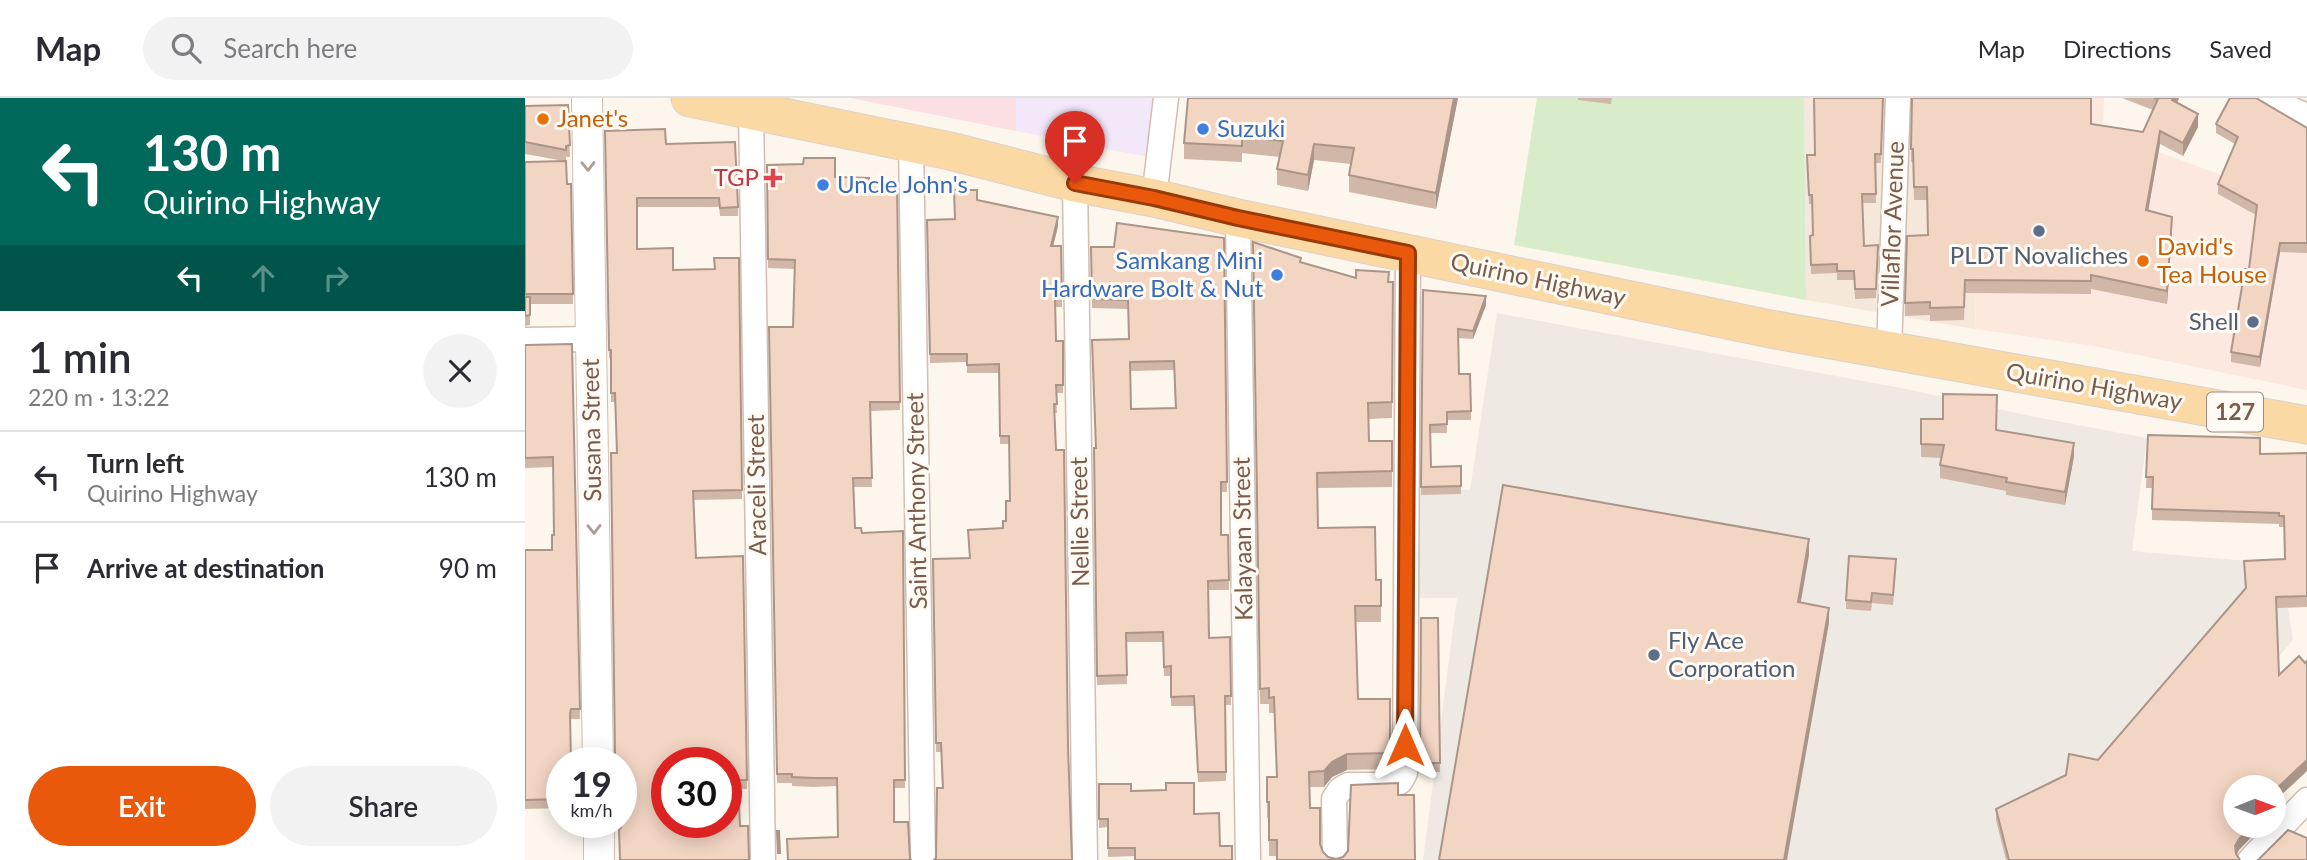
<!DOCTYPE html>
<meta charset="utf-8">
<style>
:root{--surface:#fff;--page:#f2f2f3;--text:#2b2b33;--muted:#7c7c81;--line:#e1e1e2;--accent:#ea580c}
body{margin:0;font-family:Lato,sans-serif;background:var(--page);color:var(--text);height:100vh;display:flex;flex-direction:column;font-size:26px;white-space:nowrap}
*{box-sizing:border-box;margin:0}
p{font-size:23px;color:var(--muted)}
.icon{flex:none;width:38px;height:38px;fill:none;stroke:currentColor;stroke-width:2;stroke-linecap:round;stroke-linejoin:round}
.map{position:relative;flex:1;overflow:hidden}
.sheet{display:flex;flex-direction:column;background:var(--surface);width:525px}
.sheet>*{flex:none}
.top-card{background:#00695c;color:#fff;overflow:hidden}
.needle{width:46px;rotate:89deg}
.tools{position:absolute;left:1698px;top:677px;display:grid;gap:14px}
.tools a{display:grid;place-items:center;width:63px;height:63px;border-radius:50%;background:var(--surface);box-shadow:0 4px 18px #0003;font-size:35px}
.speed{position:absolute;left:21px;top:649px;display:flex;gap:14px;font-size:35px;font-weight:700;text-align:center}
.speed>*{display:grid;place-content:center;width:91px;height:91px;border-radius:50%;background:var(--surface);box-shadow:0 4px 18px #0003;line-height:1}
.speed small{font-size:18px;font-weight:400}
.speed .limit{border:10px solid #d22;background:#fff;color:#111}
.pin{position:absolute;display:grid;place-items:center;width:60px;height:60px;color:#fff;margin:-72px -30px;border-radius:50% 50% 50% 0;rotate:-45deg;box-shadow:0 0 7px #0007}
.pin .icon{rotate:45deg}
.me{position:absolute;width:77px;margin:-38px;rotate:0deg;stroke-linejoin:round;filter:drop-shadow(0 0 5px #0008)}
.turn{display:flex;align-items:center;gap:24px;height:147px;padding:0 28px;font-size:32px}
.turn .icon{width:91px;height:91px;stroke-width:2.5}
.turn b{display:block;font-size:49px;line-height:60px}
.lanes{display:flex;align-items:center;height:66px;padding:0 28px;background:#0003;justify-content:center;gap:35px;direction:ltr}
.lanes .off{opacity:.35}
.round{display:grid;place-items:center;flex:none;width:74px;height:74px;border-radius:37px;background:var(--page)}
.overview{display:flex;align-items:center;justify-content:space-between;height:119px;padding:0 28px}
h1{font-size:42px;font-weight:600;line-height:52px}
.cta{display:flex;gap:14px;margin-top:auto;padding:14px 28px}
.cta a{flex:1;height:80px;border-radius:42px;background:var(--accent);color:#fff;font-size:28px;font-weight:600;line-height:80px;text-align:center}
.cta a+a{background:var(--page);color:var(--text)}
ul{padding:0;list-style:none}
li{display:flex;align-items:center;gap:21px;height:91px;padding:0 28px;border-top:2px solid var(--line)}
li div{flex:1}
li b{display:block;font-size:26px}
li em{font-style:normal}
header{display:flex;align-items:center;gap:42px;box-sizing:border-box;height:98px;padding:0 35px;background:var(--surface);border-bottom:2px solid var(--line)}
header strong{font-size:33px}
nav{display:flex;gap:38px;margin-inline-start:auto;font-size:24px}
.search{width:490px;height:63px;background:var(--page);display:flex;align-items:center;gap:18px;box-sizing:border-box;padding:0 24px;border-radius:38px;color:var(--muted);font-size:26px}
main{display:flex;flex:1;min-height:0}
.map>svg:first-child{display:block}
.residential{fill:#f5e8da}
.commercial{fill:#fde8e0}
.industrial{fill:#efe9e4}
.education{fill:#f3e8fa}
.medical{fill:#fbdfe3}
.green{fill:#d8ecc9}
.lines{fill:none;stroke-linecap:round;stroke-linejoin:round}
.minor-casing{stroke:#d1beb0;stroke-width:27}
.tertiary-casing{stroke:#d1beb0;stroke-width:32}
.primary-casing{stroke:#dad1cd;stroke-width:39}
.minor{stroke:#fff;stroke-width:24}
.tertiary{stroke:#fff;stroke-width:30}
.primary{stroke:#fbd9a5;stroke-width:37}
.wall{fill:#d1b7a8;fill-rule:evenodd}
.shaded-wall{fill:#aa9588}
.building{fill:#f3d5c3;stroke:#aa9588;stroke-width:2;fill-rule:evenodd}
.oneway{stroke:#af9d94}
.route-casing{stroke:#983908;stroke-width:18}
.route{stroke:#ea580c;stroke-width:12}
.food-dot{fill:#e8710a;stroke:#fffaf3;stroke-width:2.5}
.shop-dot{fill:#3f7fe0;stroke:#fffaf3;stroke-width:2.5}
.health-dot{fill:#e0444e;stroke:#fffaf3;stroke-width:2.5}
.service-dot{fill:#5c6f8a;stroke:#fffaf3;stroke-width:2.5}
.labels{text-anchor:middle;stroke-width:6;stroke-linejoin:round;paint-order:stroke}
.shield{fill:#fffaf3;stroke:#a28b7f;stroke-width:2}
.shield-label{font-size:23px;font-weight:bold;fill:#7a5c4d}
.food-label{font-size:24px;fill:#c56008;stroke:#fffaf3;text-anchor:start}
.shop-label{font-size:24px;fill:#366cbe;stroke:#fffaf3;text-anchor:start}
.health-label{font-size:24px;fill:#be3a42;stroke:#fffaf3;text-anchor:end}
.street-label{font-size:24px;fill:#7a5c4d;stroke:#fffaf3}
.service-label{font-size:24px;fill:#4e5e75;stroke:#fffaf3}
</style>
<header>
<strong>Map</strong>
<div class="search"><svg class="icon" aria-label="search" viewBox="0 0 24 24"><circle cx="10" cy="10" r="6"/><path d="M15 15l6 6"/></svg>Search here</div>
<nav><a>Map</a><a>Directions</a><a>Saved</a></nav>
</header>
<main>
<section class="sheet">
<div class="top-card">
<div class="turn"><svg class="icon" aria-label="left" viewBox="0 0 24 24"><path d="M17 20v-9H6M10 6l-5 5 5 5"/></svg><div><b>130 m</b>Quirino Highway</div></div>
<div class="lanes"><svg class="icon" aria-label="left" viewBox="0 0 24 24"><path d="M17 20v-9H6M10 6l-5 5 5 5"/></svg><svg class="icon off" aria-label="ahead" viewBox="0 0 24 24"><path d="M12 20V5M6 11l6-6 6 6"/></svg><svg class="icon off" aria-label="right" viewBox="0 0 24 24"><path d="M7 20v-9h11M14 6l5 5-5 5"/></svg></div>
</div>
<div class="overview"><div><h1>1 min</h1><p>220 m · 13:22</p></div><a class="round"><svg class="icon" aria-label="close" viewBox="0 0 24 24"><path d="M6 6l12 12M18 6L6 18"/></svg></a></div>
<ul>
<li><svg class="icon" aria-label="left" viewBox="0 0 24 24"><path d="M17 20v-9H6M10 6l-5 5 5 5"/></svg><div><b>Turn left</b><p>Quirino Highway</p></div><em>130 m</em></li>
<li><svg class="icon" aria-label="arrive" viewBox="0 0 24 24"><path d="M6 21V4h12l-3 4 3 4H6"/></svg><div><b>Arrive at destination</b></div><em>90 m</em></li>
</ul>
<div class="cta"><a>Exit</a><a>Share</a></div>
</section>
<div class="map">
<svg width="1782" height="762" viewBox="0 0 1782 762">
<rect width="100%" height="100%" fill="#fdf6ec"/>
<polygon class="residential" points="1279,0 1456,0 1450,231 1281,202"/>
<polygon class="commercial" points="1456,0 1579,0 1578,34 1782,108 1782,292 1574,249 1450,231"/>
<polygon class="industrial" points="972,215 1376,290 1501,317 1622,340 1607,453 1756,466 1768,542 1629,705 1485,762 898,762 932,500 885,500 886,389 945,392"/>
<polygon class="education" points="491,0 629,0 623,59 491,33"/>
<polygon class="medical" points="326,0 491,0 491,33"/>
<polygon class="green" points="1012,0 1279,0 1281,202 989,147"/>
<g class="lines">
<g class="minor-casing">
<g id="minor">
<polyline points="1741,0 1782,18"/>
<polyline points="226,12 238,762"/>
<polyline points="386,45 398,762"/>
<polyline points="550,85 560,762"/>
<polyline points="629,100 641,0"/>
<polyline points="713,120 723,762"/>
<polyline points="0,242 66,241"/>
<polyline points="1364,252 1373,0"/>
<polyline points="810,762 809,701 815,692 823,687 867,687 875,684 880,675 883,155"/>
<polyline points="1725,762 1782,702"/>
</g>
</g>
<g class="tertiary-casing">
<g id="tertiary">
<polyline points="62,0 73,665"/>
<polyline points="74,724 74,762"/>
</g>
</g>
<g class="primary-casing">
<polyline id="primary" points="165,0 425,53 550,85 629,100 713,120 1245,231 1782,327"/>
</g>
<use href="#minor" class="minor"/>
<use href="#tertiary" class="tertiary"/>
<use href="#primary" class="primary"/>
</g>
<g class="wall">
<polygon points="933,0 911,111 824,94 824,77 826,66 789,62 783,93 752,87 752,71 755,59 717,55 717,64 659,61 659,45"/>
<polygon points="1053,0 1087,0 1086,6 1053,2"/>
<polygon points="1358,0 1356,65 1350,65 1351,105 1337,105 1339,148 1353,147 1351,200 1330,201 1329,182 1312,182 1312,175 1286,176 1285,138 1288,138 1287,106 1284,106 1282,57 1290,57"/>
<polygon points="1597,0 1654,0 1652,5 1673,29 1658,58 1635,46 1623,113 1647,132 1642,206 1566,191 1566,196 1440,195 1439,222 1405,223 1405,217 1380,218 1380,205 1403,137 1402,102 1389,102 1388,64 1386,64 1386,51 1566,26 1618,34 1628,12"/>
<polygon points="43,7 45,59 41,59 41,63 42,86 46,86 48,206 5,206 5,227 0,228 0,64 39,63 0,56 0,8"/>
<polygon points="1691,26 1782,30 1782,155 1755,154 1735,269 1706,264 1706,254 1724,171 1731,117 1693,96 1693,86 1710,46 1691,35"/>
<polygon points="80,33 141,46 213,109 213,118 195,118 194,109 112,109 112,151 148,172 190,171 214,160 217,401 169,402 171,460 218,458 222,691 214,691 215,728 96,730 96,665 90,657 92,355 90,304 86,304 86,260 84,260"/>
<polygon points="242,67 310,79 344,84 372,85 375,312 345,313 347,389 329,389 330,430 337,435 378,433 380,690 369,690 369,724 385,760 313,739 312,688 288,689 267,688 267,685 252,685 244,229 268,229 270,171 243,170"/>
<polygon points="452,102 533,128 528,148 536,148 537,209 530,209 531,243 538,243 538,295 531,295 532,315 530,315 543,649 411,760 417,690 416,654 411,654 408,461 445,460 478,430 481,423 485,403 484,346 475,346 474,275 442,275 442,264 405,265 402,122 429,121"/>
<path d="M 699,140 L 702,394 L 696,394 L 696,437 L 703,437 L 704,492 L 683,492 L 684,540 L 705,539 L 706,607 L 701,607 L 701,683 L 673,684 L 669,608 L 646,608 L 646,578 L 639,578 L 638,544 L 601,544 L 602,586 L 572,587 L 569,360 L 571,350 L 604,241 L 603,211 L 567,210 L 566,149 L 589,149 ZM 649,272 L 650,310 L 606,311 L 606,273 Z"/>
<polygon points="728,144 776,164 831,180 868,184 867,320 843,321 844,343 867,343 867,389 792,390 793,430 851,482 856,482 856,524 830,524 833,601 865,601 865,671 822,672 807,679 799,689 785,689 785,710 798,754 803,759 811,761 818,759 873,697 890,762 752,762 752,758 744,758 744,720 742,720 742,679 752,679 749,615 744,615 744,606 735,606"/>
<polygon points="898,192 961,207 948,241 933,240 934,276 946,313 946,322 922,322 922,335 905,335 906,369 936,368 936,396 896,397"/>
<polygon points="47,246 55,621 46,621 37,665 37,710 0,711 0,452 27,452 29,437 28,369 0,370 0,247"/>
<polygon points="1396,321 1471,332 1549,358 1540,407 1481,397 1481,393 1415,380 1415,367 1417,360 1396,359"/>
<polygon points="1623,337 1735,356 1782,355 1782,509 1752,510 1754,577 1780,565 1782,563 1782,673 1756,697 1756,708 1734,729 1734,731 1714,752 1712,757 1715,762 1481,762 1471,722 1471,711 1573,662 1720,490 1719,463 1760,461 1759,429 1754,429 1754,426 1627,422 1627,390 1621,390"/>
<polygon points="1371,471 1368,507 1347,505 1346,513 1321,511 1321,502"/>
<polygon points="896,520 913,520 915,674 895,674"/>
<polygon points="574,686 606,693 669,716 695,748 610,758 583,759 583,729 574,730"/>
</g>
<g class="shaded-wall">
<polygon points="929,0 933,0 911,111 911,95"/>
<polygon points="1648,0 1654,0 1647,15 1647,2"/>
<polygon points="1673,16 1673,29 1658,58 1658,45"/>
<polygon points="1635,33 1635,46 1621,125 1621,112"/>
<polygon points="789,46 789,62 783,93 783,77"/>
<polygon points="533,119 533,128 526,157 526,148"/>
<polygon points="1647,119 1647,132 1642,206 1642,193"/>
<polygon points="1755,145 1755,154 1735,269 1735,259"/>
<polygon points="961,198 961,207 948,241 948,233"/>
<polygon points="1549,345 1549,358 1540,407 1540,394"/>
<polygon points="1284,441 1284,457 1273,520 1273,504"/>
<polygon points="1304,510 1304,525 1262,762 1259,762"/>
<polygon points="822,656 822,672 807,679 799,689 799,673 807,664"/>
<polygon points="1782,662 1782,673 1756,697 1756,708 1748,715 1748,704 1751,691"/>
<polygon points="1726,728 1735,728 1734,731 1714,752 1710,759 1710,748 1714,741"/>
</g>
<g class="building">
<polygon points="663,0 929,0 911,95 824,77 829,50 789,46 783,77 752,71 758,43 717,38 717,48 659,45"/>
<polygon points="1289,0 1358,0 1356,56 1350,56 1351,96 1337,96 1339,148 1353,147 1351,191 1330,191 1329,173 1312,173 1312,166 1286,167 1285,138 1288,137 1287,97 1284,97 1282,57 1290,57"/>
<polygon points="1387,0 1566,0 1566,26 1618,34 1633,1 1629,0 1648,0 1647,2 1673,16 1658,45 1635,33 1621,112 1647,119 1642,193 1566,177 1566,183 1440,182 1439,209 1405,210 1405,204 1380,205 1382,138 1403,137 1402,89 1389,89 1388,51 1386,51"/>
<polygon points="1705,0 1731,0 1782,30 1782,145 1755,145 1735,259 1706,254 1720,171 1724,171 1732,107 1693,86 1713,39 1691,26"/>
<polygon points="43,7 45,47 41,48 41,52 0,44 0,8"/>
<path d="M 140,31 L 141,46 L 210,44 L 213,109 L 195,110 L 194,100 L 112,100 L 112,151 L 148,150 L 148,172 L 190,171 L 189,160 L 214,160 L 217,392 L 168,393 L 171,460 L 218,458 L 222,682 L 213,682 L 215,728 L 223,728 L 224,762 L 95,762 L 94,731 L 96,730 L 96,665 L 89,665 L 90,656 L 86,355 L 92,355 L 90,295 L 86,295 L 86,252 L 84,252 L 80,33 ZM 142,665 L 201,665 L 201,724 L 142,724 Z"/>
<polygon points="279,60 310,60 310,79 344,80 344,84 372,85 375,304 345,304 347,380 328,380 330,430 336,430 337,435 378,433 380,682 369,682 369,724 383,724 385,760 386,762 263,762 262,741 313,739 312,680 288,680 267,679 267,676 252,676 244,229 268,229 270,162 243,161 242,67 278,66"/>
<polygon points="41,63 42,86 46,86 48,196 0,196 0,64"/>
<polygon points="429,92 452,92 452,102 533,119 526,148 536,148 537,200 530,200 531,243 538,243 538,287 531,287 532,306 529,306 531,352 539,352 543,649 547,762 409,762 411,760 412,690 418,690 416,645 411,645 408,461 445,460 443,432 478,430 478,423 481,423 481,403 485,403 484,338 475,338 474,266 442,267 442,256 405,256 402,122 430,121"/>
<path d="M 592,125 L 699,140 L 702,384 L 696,384 L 696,437 L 703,437 L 704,482 L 683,483 L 684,540 L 705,539 L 706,598 L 700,598 L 701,674 L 673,674 L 669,598 L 646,599 L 646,568 L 639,569 L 638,534 L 601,535 L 602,577 L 572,578 L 569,350 L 571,350 L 567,242 L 604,241 L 603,202 L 567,201 L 566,149 L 589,149 ZM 649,263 L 651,310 L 606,311 L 605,264 Z"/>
<polygon points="728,144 776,160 775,164 831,180 831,172 864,174 863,184 868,184 867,304 843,305 844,343 867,343 867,373 792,375 793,430 850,429 851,482 856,482 856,508 830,508 833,601 865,601 865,655 822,656 807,664 799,673 784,674 785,710 795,710 795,746 798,754 803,759 811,761 818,759 823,753 826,687 873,685 873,697 889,697 890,762 752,762 752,742 744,742 744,704 742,704 742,679 752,679 749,599 744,600 744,590 735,591"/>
<polygon points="898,192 961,198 948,233 933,231 934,276 945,276 946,313 922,314 922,326 905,327 906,369 936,368 936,388 896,389"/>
<polygon points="0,199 5,199 5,217 0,218"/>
<polygon points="47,246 55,611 46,611 45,615 46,665 37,665 37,701 0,702 0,452 27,452 27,437 29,437 28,359 0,360 0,247"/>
<polygon points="1418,296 1472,297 1471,332 1549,345 1540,394 1481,384 1482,380 1415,367 1419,347 1396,346 1396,321 1418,321"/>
<polygon points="1623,337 1735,340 1735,356 1782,355 1782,498 1751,499 1754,577 1774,558 1780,565 1782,563 1782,662 1751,691 1756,697 1748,704 1748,690 1710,690 1710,728 1726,728 1714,741 1710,748 1711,756 1715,762 1484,762 1471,711 1541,677 1544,656 1573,662 1721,490 1719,463 1760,461 1759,418 1754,418 1754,415 1627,411 1628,379 1621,379"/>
<polygon points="978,387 1284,441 1273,504 1304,510 1259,762 914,762"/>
<polygon points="1324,458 1371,461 1368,497 1347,495 1346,504 1321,502"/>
<polygon points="896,520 913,520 915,665 895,665"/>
<polygon points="641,685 669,685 669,716 694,715 695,748 707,748 707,762 610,762 610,750 583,750 583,721 574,721 574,686 606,686 606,693 641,692"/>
<polygon points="1763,732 1782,740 1782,762 1733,762"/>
<polygon points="252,733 254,733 255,755 253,755"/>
</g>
<defs><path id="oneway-chevron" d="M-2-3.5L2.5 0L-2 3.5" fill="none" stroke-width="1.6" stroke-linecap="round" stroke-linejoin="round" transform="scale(1.75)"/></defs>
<g class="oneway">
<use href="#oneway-chevron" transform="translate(63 68) rotate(89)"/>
<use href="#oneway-chevron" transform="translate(69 431) rotate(89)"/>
</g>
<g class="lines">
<g class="route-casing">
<polyline id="route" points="550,85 629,100 713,120 883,155 880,647"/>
</g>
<use href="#route" class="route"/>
</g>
<g class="food-dot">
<circle cx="18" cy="21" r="7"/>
<circle cx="1618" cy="163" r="7"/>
</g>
<g class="shop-dot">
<circle cx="678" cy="31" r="7"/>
<circle cx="298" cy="87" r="7"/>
<circle cx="752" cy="177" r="7"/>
</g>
<path class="health-dot" d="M244.5 69.5h7v7h7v7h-7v7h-7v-7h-7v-7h7z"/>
<g class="service-dot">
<circle cx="1514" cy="133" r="7"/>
<circle cx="1728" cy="224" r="7"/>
<circle cx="1129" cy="557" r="7"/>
</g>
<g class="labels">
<rect class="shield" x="1682" y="294.5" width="56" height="39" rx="5"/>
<g class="shield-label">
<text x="1710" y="322">127</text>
</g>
<g class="food-label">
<text x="32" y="29">Janet's</text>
<text x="1632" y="157">David's<tspan x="1632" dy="28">Tea House</tspan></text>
</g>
<g class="shop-label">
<text x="692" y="39">Suzuki</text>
<text x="312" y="95">Uncle John's</text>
<text x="738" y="171" text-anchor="end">Samkang Mini<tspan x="738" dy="28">Hardware Bolt &amp; Nut</tspan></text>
</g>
<g class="health-label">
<text x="234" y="88">TGP</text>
</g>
<g class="street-label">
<text transform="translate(1368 126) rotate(-88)" y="8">Villaflor Avenue</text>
<text transform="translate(1013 182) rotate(12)" y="8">Quirino Highway</text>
<text transform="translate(1569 289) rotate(10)" y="8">Quirino Highway</text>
<text transform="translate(67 332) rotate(-91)" y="8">Susana Street</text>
<text transform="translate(232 387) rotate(-91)" y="8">Araceli Street</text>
<text transform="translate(392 403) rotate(-91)" y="8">Saint Anthony Street</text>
<text transform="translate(555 424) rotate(-91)" y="8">Nellie Street</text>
<text transform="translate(718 441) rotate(-91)" y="8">Kalayaan Street</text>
</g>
<g class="service-label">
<text x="1514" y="166">PLDT Novaliches</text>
<text x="1714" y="232" text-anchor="end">Shell</text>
<text x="1143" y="551" text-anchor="start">Fly Ace<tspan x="1143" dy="28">Corporation</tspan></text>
</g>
</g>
</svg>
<div class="tools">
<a><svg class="needle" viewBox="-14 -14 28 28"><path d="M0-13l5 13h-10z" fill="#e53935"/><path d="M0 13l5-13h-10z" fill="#7c7c81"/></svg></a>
</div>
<div class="speed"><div>19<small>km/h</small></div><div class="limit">30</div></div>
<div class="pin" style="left:550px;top:85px;background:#d93025"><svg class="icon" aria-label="arrive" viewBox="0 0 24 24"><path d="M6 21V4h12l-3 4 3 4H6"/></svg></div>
<svg class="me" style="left:880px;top:647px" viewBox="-20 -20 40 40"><path d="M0-17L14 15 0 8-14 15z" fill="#ea580c" stroke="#fff" stroke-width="4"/></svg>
</div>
</main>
